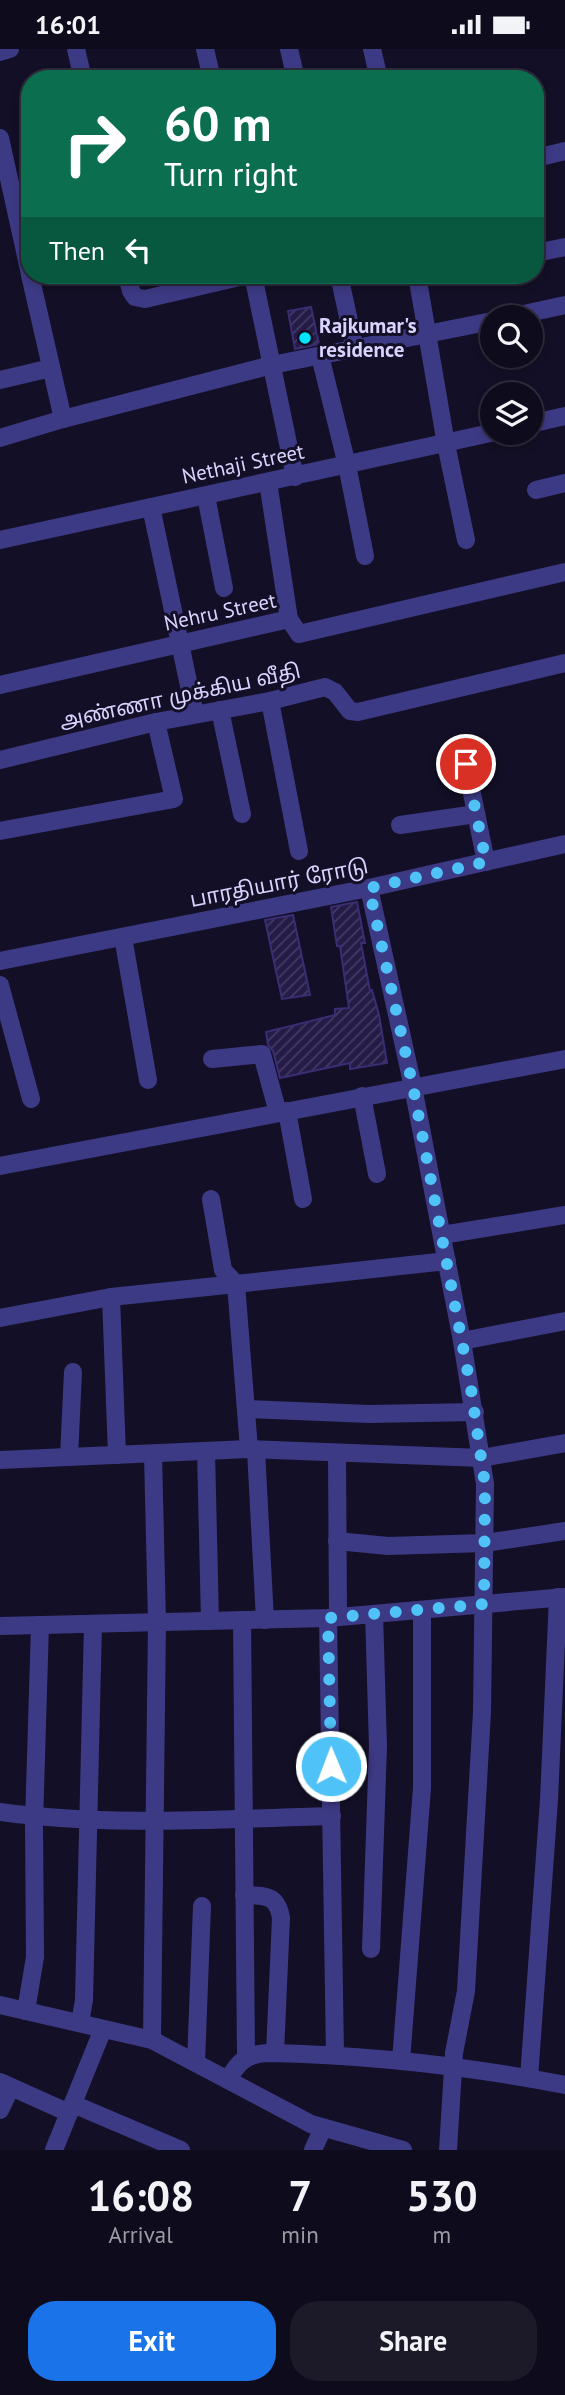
<!DOCTYPE html>
<meta charset="utf-8">
<style>
:root{--surface:#0e0b1c;--page:#1c1929;--text:#f1f3f6;--muted:#9b9ba3;--line:#2e2b3b;--accent:#1a73e8}
body{margin:0;font-family:"PT Sans","Noto Sans Tamil",sans-serif;background:var(--page);color:var(--text);height:100vh;display:flex;flex-direction:column;font-size:26px;white-space:nowrap}
*{box-sizing:border-box;margin:0}
p{font-size:23px;color:var(--muted)}
.icon{flex:none;width:38px;height:38px;fill:none;stroke:currentColor;stroke-width:2;stroke-linecap:round;stroke-linejoin:round}
.map{position:relative;height:2101px;overflow:hidden}
.sheet{display:flex;flex-direction:column;background:var(--surface);flex:1}
.sheet>*{flex:none}
.guide{position:absolute;left:21px;top:21px;width:523px;height:214px;border-radius:28px;box-shadow:0 4px 10px #0003,0 0 0 2px var(--line);background:#0b6e4f;color:#fff;overflow:hidden}
.controls{position:absolute;left:480px;top:256px;display:grid;gap:14px}
.controls a{display:grid;place-items:center;width:63px;height:63px;border-radius:50%;background:var(--surface);box-shadow:0 4px 10px #0003,0 0 0 2px var(--line);font-size:35px}
.pin{position:absolute;display:grid;place-items:center;width:60px;height:60px;color:#fff;margin:-30px;border:4px solid #fff;border-radius:50%;box-shadow:0 2px 7px #0007}
.me{position:absolute;width:77px;margin:-38px;rotate:359deg;stroke-linejoin:round;filter:drop-shadow(0 0 5px #0008)}
.turn{display:flex;align-items:center;gap:24px;height:147px;padding:0 28px;font-size:32px}
.turn .icon{width:91px;height:91px;stroke-width:2.5}
.turn b{display:block;font-size:49px;line-height:60px}
.then{display:flex;align-items:center;height:66px;padding:0 28px;background:#0003;gap:14px;font-size:26px}
.eta{display:flex;justify-content:space-evenly;align-items:center;height:119px;text-align:center}
.eta b{font-size:42px;font-weight:700;line-height:49px}
.action{display:flex;gap:14px;margin-top:auto;padding:14px 28px}
.action a{flex:1;height:80px;border-radius:28px;background:var(--accent);color:#fff;font-size:28px;font-weight:700;line-height:80px;text-align:center}
.action a+a{background:var(--page);color:var(--text)}
.status{display:flex;justify-content:space-between;align-items:center;height:49px;padding:0 35px;background:var(--surface);direction:ltr}
.status svg{height:19px;fill:currentColor}
.map>svg:first-child{display:block}
.building{fill:url(#building-hatch);stroke:#3b2d73;stroke-width:2}
.lines{fill:none;stroke-linecap:round;stroke-linejoin:round}
.minor{stroke:#3d3a85;stroke-width:18}
.route{stroke:#4fc3f7;stroke-width:12;stroke-dasharray:0 21.6}
.poi-dot{fill:#00e5ff;stroke:#130f26;stroke-width:2.5}
.labels{text-anchor:middle;stroke-width:6;stroke-linejoin:round;paint-order:stroke}
.poi-label{font-size:21px;font-weight:bold;fill:#d9d4ff;stroke:#130f26;text-anchor:start}
.street-label{font-size:21px;fill:#d9d4ff;stroke:#130f26}
</style>
<div class="status"><b>16:01</b><svg viewBox="0 0 49 12"><path d="M0 12V9h3v3zM5 12V6h3v6zM10 12V3h3v9zM15 12V0h3v12zM26 1h20v11H26zM47 4h2v5h-2z"/></svg></div>
<div class="map">
<svg width="565" height="2101" viewBox="0 0 565 2101">
<defs>
<pattern id="building-hatch" width="6" height="6" patternUnits="userSpaceOnUse" patternTransform="scale(1.75)"><rect width="6" height="6" fill="#241b47"/><path d="M-1 1l2-2M0 6l6-6M5 7l2-2" fill="none" stroke="#433b63"/></pattern>
</defs>
<rect width="100%" height="100%" fill="#130f26"/>
<g class="building">
<polygon points="311,258 319,295 295,300 288,262"/>
<polygon points="357,853 365,894 361,894 370,942 372,941 379,966 387,1014 350,1020 350,1014 280,1029 273,1002 268,996 266,983 335,966 335,960 349,959 340,897 337,897 331,858"/>
<polygon points="293,866 310,946 282,950 265,871"/>
</g>
<g class="lines">
<g class="minor">
<polyline points="76,0 83,30"/>
<polyline points="205,0 212,30"/>
<polyline points="289,0 296,30"/>
<polyline points="372,0 379,30"/>
<polyline points="0,3 10,0"/>
<polyline points="0,89 30,225"/>
<polyline points="536,109 565,102"/>
<polyline points="536,204 565,198"/>
<polyline points="30,226 63,370"/>
<polyline points="127,226 131,242 135,248 145,250 248,226"/>
<polyline points="253,226 295,428"/>
<polyline points="339,226 355,300"/>
<polyline points="417,226 446,395 466,491"/>
<polyline points="510,268 565,256"/>
<polyline points="320,307 347,416 365,507"/>
<polyline points="0,331 51,319"/>
<polyline points="530,375 565,367"/>
<polyline points="0,389 63,370 272,316 492,272"/>
<polyline points="268,433 289,570"/>
<polyline points="536,441 565,434"/>
<polyline points="206,447 224,539"/>
<polyline points="151,458 195,665"/>
<polyline points="0,491 495,383"/>
<polyline points="0,636 289,570 299,585 565,523"/>
<polyline points="270,652 299,802"/>
<polyline points="220,661 242,765"/>
<polyline points="0,711 156,673 270,652 325,638 335,643 350,662 358,663 565,614"/>
<polyline points="466,715 486,813"/>
<polyline points="400,776 476,765"/>
<polyline points="0,782 174,750 156,673"/>
<polyline points="369,839 413,1038 462,1292 485,1435 482,1663 466,1942 454,2004 448,2101"/>
<polyline points="123,888 148,1031"/>
<polyline points="0,912 369,839 565,795"/>
<polyline points="0,936 31,1050"/>
<polyline points="212,1010 262,1005 278,1064"/>
<polyline points="362,1047 377,1125"/>
<polyline points="287,1062 303,1150"/>
<polyline points="0,1117 565,1010"/>
<polyline points="211,1150 223,1221 236,1235"/>
<polyline points="442,1186 565,1166"/>
<polyline points="111,1248 117,1406"/>
<polyline points="0,1269 111,1248 236,1235"/>
<polyline points="462,1292 565,1272"/>
<polyline points="246,1360 369,1365 475,1363"/>
<polyline points="249,1400 236,1235 447,1212"/>
<polyline points="256,1401 265,1571"/>
<polyline points="206,1402 210,1572"/>
<polyline points="337,1404 338,1568"/>
<polyline points="69,1408 73,1323"/>
<polyline points="0,1411 249,1400 482,1409 565,1394"/>
<polyline points="337,1492 388,1497 485,1494 565,1482"/>
<polyline points="328,1569 335,2006"/>
<polyline points="242,1571 246,2008"/>
<polyline points="0,1577 328,1569 565,1548"/>
<path d="M 0,1763 C 109,1778 222,1770 332,1767"/>
<path d="M 244,1846 C 265,1847 277,1845 281,1869 L 275,2004"/>
<polyline points="371,1900 378,1697 374,1565"/>
<polyline points="0,1956 152,1991 311,2075 403,2101"/>
<polyline points="26,1962 35,1908 34,1774 40,1576"/>
<polyline points="80,1974 84,1951 93,1575"/>
<polyline points="152,1991 157,1573 153,1405"/>
<polyline points="401,2012 422,1739 422,1561"/>
<polyline points="196,2014 202,1857"/>
<polyline points="529,2029 549,1751 558,1548"/>
<path d="M 228,2031 C 238,2013 246,2005 268,2004 C 368,2006 467,2017 565,2036"/>
<polyline points="0,2033 69,2064"/>
<polyline points="73,2055 181,2101"/>
<polyline points="0,2061 11,2038"/>
<polyline points="54,2101 103,1980"/>
<polyline points="313,2101 323,2079"/>
</g>
</g>
<g class="lines">
<polyline class="route" points="331,1717 328,1569 484,1555 485,1436 471,1340 413,1038 369,839 486,813 466,715"/>
</g>
<circle class="poi-dot" cx="305" cy="289" r="7"/>
<g class="labels">
<g class="poi-label">
<text x="319" y="284">Rajkumar's<tspan x="319" dy="24">residence</tspan></text>
</g>
<g class="street-label">
<text transform="translate(243 415) rotate(-12)" y="7">Nethaji Street</text>
<text transform="translate(220 563) rotate(-12)" y="7">Nehru Street</text>
<text transform="translate(180 647) rotate(-12)" y="7">அண்ணா முக்கிய வீதி</text>
<text transform="translate(279 834) rotate(-11)" y="7">பாரதியார் ரோடு</text>
</g>
</g>
</svg>
<div class="controls">
<a><svg class="icon" aria-label="search" viewBox="0 0 24 24"><circle cx="10" cy="10" r="6"/><path d="M15 15l6 6"/></svg></a>
<a><svg class="icon" aria-label="layers" viewBox="0 0 24 24"><path d="M12 4l9 5-9 5-9-5zM3 14l9 5 9-5"/></svg></a>
</div>
<div class="pin" style="left:466px;top:715px;background:#d93025"><svg class="icon" aria-label="arrive" viewBox="0 0 24 24"><path d="M6 21V4h12l-3 4 3 4H6"/></svg></div>
<svg class="me" style="left:331px;top:1717px" viewBox="-20 -20 40 40"><circle r="17" fill="#4fc3f7" stroke="#fff" stroke-width="3"/><path d="M0-11L8 9 0 5-8 9z" fill="#fff"/></svg>
<div class="guide">
<div class="turn"><svg class="icon" aria-label="right" viewBox="0 0 24 24"><path d="M7 20v-9h11M14 6l5 5-5 5"/></svg><div><b>60 m</b>Turn right</div></div>
<div class="then">Then<svg class="icon" aria-label="left" viewBox="0 0 24 24"><path d="M17 20v-9H6M10 6l-5 5 5 5"/></svg></div>
</div>
</div>
<section class="sheet">
<div class="eta">
<div><b>16:08</b><p>Arrival</p></div>
<div><b>7</b><p>min</p></div>
<div><b>530</b><p>m</p></div>
</div>
<div class="action"><a>Exit</a><a>Share</a></div>
</section>
